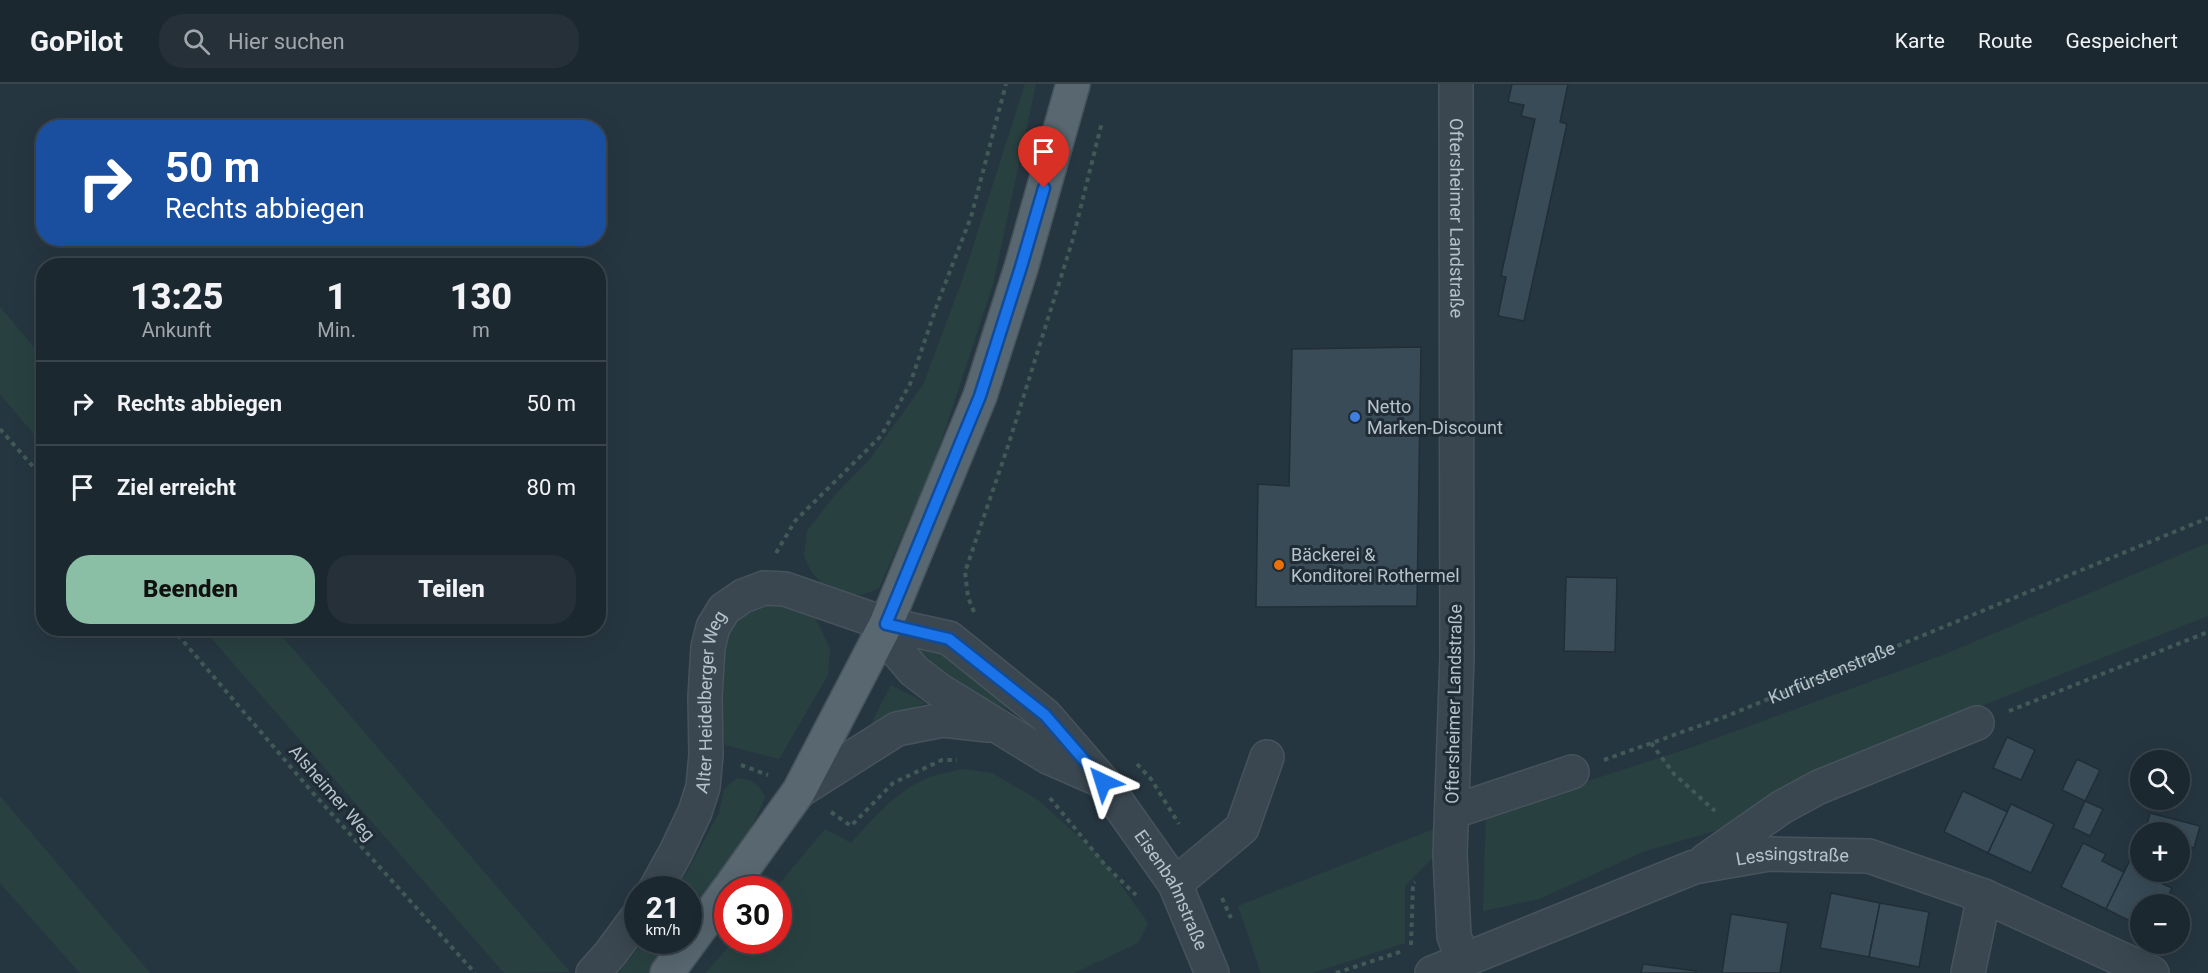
<!DOCTYPE html>
<html lang="de">
<meta charset="utf-8">
<style>
:root{--surface:#1c2830;--page:#253038;--text:#f1f3f6;--muted:#a0a6ab;--line:#3a444c;--accent:#8abfa5}
body{margin:0;font-family:Roboto,sans-serif;background:var(--page);color:var(--text);height:100vh;display:flex;flex-direction:column;font-size:22px;white-space:nowrap}
*{box-sizing:border-box;margin:0}
p{font-size:20px;color:var(--muted)}
.icon{flex:none;width:33px;height:33px;fill:none;stroke:currentColor;stroke-width:2;stroke-linecap:round;stroke-linejoin:round}
.map{position:relative;flex:1;overflow:hidden}
.details{position:absolute;left:36px;top:174px;width:570px;height:378px;display:flex;flex-direction:column;background:var(--surface);border-radius:24px;box-shadow:0 6px 24px #0002,0 0 0 2px var(--line)}
.details>*{flex:none}
.banner{position:absolute;left:36px;top:36px;width:570px;height:126px;border-radius:24px;box-shadow:0 6px 24px #0002,0 0 0 2px var(--line);background:#1a4fa0;color:#fff;overflow:hidden}
.tools{position:absolute;left:2130px;top:666px;display:grid;gap:12px}
.tools a{display:grid;place-items:center;width:60px;height:60px;border-radius:50%;background:var(--surface);box-shadow:0 6px 24px #0002,0 0 0 2px var(--line);font-size:30px}
.speed{position:absolute;left:624px;top:792px;display:flex;gap:12px;font-size:30px;font-weight:700;text-align:center}
.speed>*{display:grid;place-content:center;width:78px;height:78px;border-radius:50%;background:var(--surface);box-shadow:0 6px 24px #0002,0 0 0 2px var(--line);line-height:1}
.speed small{font-size:15px;font-weight:400}
.speed .limit{border:9px solid #d22;background:#fff;color:#111}
.pin{position:absolute;display:grid;place-items:center;width:51px;height:51px;color:#fff;margin:-62px -26px;border-radius:50% 50% 50% 0;rotate:-45deg;box-shadow:0 0 6px #0007}
.pin .icon{rotate:45deg}
.me{position:absolute;width:66px;margin:-33px;rotate:319deg;stroke-linejoin:round;filter:drop-shadow(0 0 4px #0008)}
.turn{display:flex;align-items:center;gap:21px;height:126px;padding:0 30px;font-size:27px}
.turn .icon{width:78px;height:78px;stroke-width:2.5}
.turn b{display:block;font-size:42px;line-height:51px}
.eta{display:flex;justify-content:space-evenly;align-items:center;height:102px;text-align:center}
.eta b{font-size:36px;font-weight:800;line-height:42px}
.primary-button{display:flex;gap:12px;margin-top:auto;padding:12px 30px}
.primary-button a{flex:1;height:69px;border-radius:24px;background:var(--accent);color:#111;font-size:24px;font-weight:800;line-height:69px;text-align:center}
.primary-button a+a{background:var(--page);color:var(--text)}
ul{padding:0;list-style:none}
li{display:flex;align-items:center;gap:18px;height:84px;padding:0 30px;border-top:2px solid var(--line)}
li div{flex:1}
li b{display:block;font-size:22px}
li em{font-style:normal}
header{display:flex;align-items:center;gap:36px;box-sizing:border-box;height:84px;padding:0 30px;background:var(--surface);border-bottom:2px solid var(--line)}
header strong{font-size:28px}
nav{display:flex;gap:33px;margin-inline-start:auto;font-size:21px}
.search{width:420px;height:54px;background:var(--page);display:flex;align-items:center;gap:15px;box-sizing:border-box;padding:0 21px;border-radius:24px;color:var(--muted);font-size:22px}
.map>svg:first-child{display:block}
.green{fill:#284140}
.building{fill:#384b56;stroke:#212e37;stroke-width:1.5}
.lines{fill:none;stroke-linecap:round;stroke-linejoin:round}
.minor-casing{stroke:#47535c;stroke-width:36}
.major-casing{stroke:#47535c;stroke-width:36}
.path{stroke:#415957;stroke-width:4;stroke-dasharray:4.5 4.5;stroke-linecap:butt}
.minor{stroke:#3a4750;stroke-width:33}
.major{stroke:#586770;stroke-width:33}
.route-casing{stroke:#114b97;stroke-width:15}
.route{stroke:#1a73e8;stroke-width:10}
.shop-dot{fill:#3f7fe0;stroke:#1f2c35;stroke-width:2}
.food-dot{fill:#e8710a;stroke:#1f2c35;stroke-width:2}
.labels{text-anchor:middle;stroke-width:6;stroke-linejoin:round;paint-order:stroke}
.street-label{font-size:18px;fill:#b7c2cb;stroke:#1f2c35}
.poi-label{font-size:18px;fill:#b7c2cb;stroke:#1f2c35;text-anchor:start}
</style>
<header>
<strong>GoPilot</strong>
<div class="search"><svg class="icon" aria-label="search" viewBox="0 0 24 24"><circle cx="10" cy="10" r="6"/><path d="M15 15l6 6"/></svg>Hier suchen</div>
<nav><a>Karte</a><a>Route</a><a>Gespeichert</a></nav>
</header>
<div class="map">
<svg width="2208" height="889" viewBox="0 0 2208 889">
<rect width="100%" height="100%" fill="#263640"/>
<g class="green">
<polygon points="1025,0 1036,0 993,200 933,382 879,504 862,511 842,509 826,504 811,487 804,472 807,447 835,411 870,375 923,301 963,194"/>
<polygon points="0,223 43,274 43,361 0,310"/>
<polygon points="2208,459 2208,532 1797,695 1754,736 1645,767 1539,815 1483,827 1486,730 1687,665 1943,571"/>
<polygon points="769,517 796,523 816,535 830,565 828,591 779,675 725,661 721,641 722,550 743,526"/>
<polygon points="203,545 276,545 570,888 504,889"/>
<path d="M 917,559 L 932,561 L 988,603 L 1009,626 C 986,615 938,593 923,573 C 920,569 919,563 917,559 Z"/>
<polygon points="891,601 926,619 871,640"/>
<path d="M 962,685 L 992,689 L 1038,716 L 1100,772 L 1148,839 L 1138,859 L 1074,889 L 706,889 L 733,857 L 778,856 L 778,806 L 775,805 L 825,745 L 851,759 C 873,735 895,709 925,695 C 937,690 950,688 962,685 Z"/>
<path d="M 737,694 C 752,696 758,699 765,713 C 747,759 717,798 689,838 L 688,806 L 677,806 L 719,729 L 724,705 Z"/>
<polygon points="0,712 150,889 80,889 0,799"/>
<polygon points="1434,745 1432,774 1405,802 1405,859 1312,889 1261,889 1238,822"/>
<polygon points="643,857 674,857 649,889 619,889"/>
</g>
<g class="building">
<polygon points="1512,0 1568,0 1560,38 1567,40 1524,237 1498,232 1506,193 1501,192 1535,35 1521,32 1524,21 1508,18"/>
<polygon points="1421,263 1417,522 1256,523 1258,400 1289,402 1292,265"/>
<polygon points="1566,493 1617,494 1615,568 1564,567"/>
<polygon points="2007,653 2035,666 2021,696 1993,684"/>
<polygon points="2077,675 2100,686 2085,717 2062,706"/>
<polygon points="1963,707 2008,728 1988,769 1944,748"/>
<polygon points="2085,717 2103,725 2090,752 2073,744"/>
<polygon points="2011,720 2054,740 2031,789 1988,769"/>
<polygon points="2150,729 2200,742 2194,764 2180,760 2180,748 2145,748"/>
<polygon points="2083,759 2106,770 2102,777 2124,788 2106,825 2061,803"/>
<polygon points="2132,772 2140,777 2140,788 2153,788 2150,794 2172,804 2164,820 2140,820 2140,842 2106,825"/>
<polygon points="1831,809 1880,819 1869,873 1820,864"/>
<polygon points="1880,819 1929,828 1919,883 1869,873"/>
<polygon points="1731,830 1788,839 1780,889 1722,889"/>
<polygon points="1643,880 1696,887 1696,889 1641,889"/>
</g>
<g class="lines">
<g class="minor-casing">
<g id="minor">
<path id="s2" d="M 1456,0 L 1457,573 L 1450,770 L 1454,852 L 1463,877"/>
<polyline points="886,540 897,567 914,587 939,606 1048,673 1096,694"/>
<polyline points="799,707 897,645 943,636 988,641"/>
<polyline points="1452,728 1572,688"/>
<polyline points="1706,776 1782,723 1819,703 1977,639"/>
<polyline points="1175,800 1242,744 1267,673"/>
<path id="s3" d="M 655,806 L 676,768 L 695,728 L 703,703 L 706,671 L 705,613 L 708,563 L 713,543 L 724,525 L 743,512 L 764,504 L 785,505 L 886,540 L 949,554 L 1045,631 L 1103,698 L 1175,800 L 1212,889"/>
<polyline points="593,889 610,870 638,832"/>
<path id="s4" d="M 1432,889 L 1694,783 L 1769,770 L 1869,772 L 1984,812 L 2152,889"/>
<polyline points="1968,889 1984,812"/>
</g>
</g>
<g class="major-casing">
<g id="major">
<polyline points="728,806 799,707 886,540 980,312 1021,184 1073,0"/>
<polyline points="667,889 728,806"/>
</g>
</g>
<g class="path">
<polyline points="0,345 44,395"/>
<polyline points="776,469 795,437 881,352 910,300 938,218 971,133 1006,0"/>
<polyline points="974,528 968,513 965,488 1008,362 1072,158 1102,38"/>
<polyline points="172,544 313,709 475,889"/>
<polyline points="2009,627 2208,548"/>
<polyline points="1651,659 1674,690 1715,727"/>
<path id="s1" d="M 1604,676 L 1727,632 L 2208,434"/>
<polyline points="1137,680 1151,695 1179,740"/>
<polyline points="741,681 768,691"/>
<polyline points="1050,714 1105,781 1136,811"/>
<polyline points="831,728 851,742 893,699 942,676 957,676"/>
<polyline points="1222,814 1231,834"/>
<polyline points="1411,861 1413,800 1415,798"/>
<polyline points="1336,889 1403,867"/>
</g>
<use href="#minor" class="minor"/>
<use href="#major" class="major"/>
</g>
<g class="lines">
<g class="route-casing">
<polyline id="route" points="1044,104 1021,183 980,312 886,540 949,555 1045,631 1103,698"/>
</g>
<use href="#route" class="route"/>
</g>
<circle class="shop-dot" cx="1355" cy="333" r="6"/>
<circle class="food-dot" cx="1279" cy="481" r="6"/>
<g class="labels">
<g class="street-label">
<text dy="6" stroke="none"><textPath href="#s2" startOffset="134">Oftersheimer Landstraße</textPath></text>
<text dy="6" stroke="none"><textPath href="#s1" startOffset="244">Kurfürstenstraße</textPath></text>
<text dy="6" stroke="none"><textPath href="#s3" startOffset="200">Alter Heidelberger Weg</textPath></text>
<text transform="translate(1454 620) rotate(-89)" y="6">Oftersheimer Landstraße</text>
<text transform="translate(332 709) rotate(49)" y="6">Alsheimer Weg</text>
<text dy="6" stroke="none"><textPath href="#s4" startOffset="382">Lessingstraße</textPath></text>
<text dy="6" stroke="none"><textPath href="#s3" startOffset="874">Eisenbahnstraße</textPath></text>
</g>
<g class="poi-label">
<text x="1367" y="329">Netto<tspan x="1367" dy="21">Marken-Discount</tspan></text>
<text x="1291" y="477">Bäckerei &amp;<tspan x="1291" dy="21">Konditorei Rothermel</tspan></text>
</g>
</g>
</svg>
<div class="tools">
<a><svg class="icon" aria-label="search" viewBox="0 0 24 24"><circle cx="10" cy="10" r="6"/><path d="M15 15l6 6"/></svg></a>
<a>+</a>
<a>−</a>
</div>
<div class="speed"><div>21<small>km/h</small></div><div class="limit">30</div></div>
<div class="pin" style="left:1044px;top:104px;background:#d93025"><svg class="icon" aria-label="arrive" viewBox="0 0 24 24"><path d="M6 21V4h12l-3 4 3 4H6"/></svg></div>
<svg class="me" style="left:1103px;top:698px" viewBox="-20 -20 40 40"><path d="M0-17L14 15 0 8-14 15z" fill="#1a73e8" stroke="#fff" stroke-width="4"/></svg>
<div class="banner">
<div class="turn"><svg class="icon" aria-label="right" viewBox="0 0 24 24"><path d="M7 20v-9h11M14 6l5 5-5 5"/></svg><div><b>50 m</b>Rechts abbiegen</div></div>
</div>
<section class="details">
<div class="eta">
<div><b>13:25</b><p>Ankunft</p></div>
<div><b>1</b><p>Min.</p></div>
<div><b>130</b><p>m</p></div>
</div>
<ul>
<li><svg class="icon" aria-label="right" viewBox="0 0 24 24"><path d="M7 20v-9h11M14 6l5 5-5 5"/></svg><div><b>Rechts abbiegen</b></div><em>50 m</em></li>
<li><svg class="icon" aria-label="arrive" viewBox="0 0 24 24"><path d="M6 21V4h12l-3 4 3 4H6"/></svg><div><b>Ziel erreicht</b></div><em>80 m</em></li>
</ul>
<div class="primary-button"><a>Beenden</a><a>Teilen</a></div>
</section>
</div>
